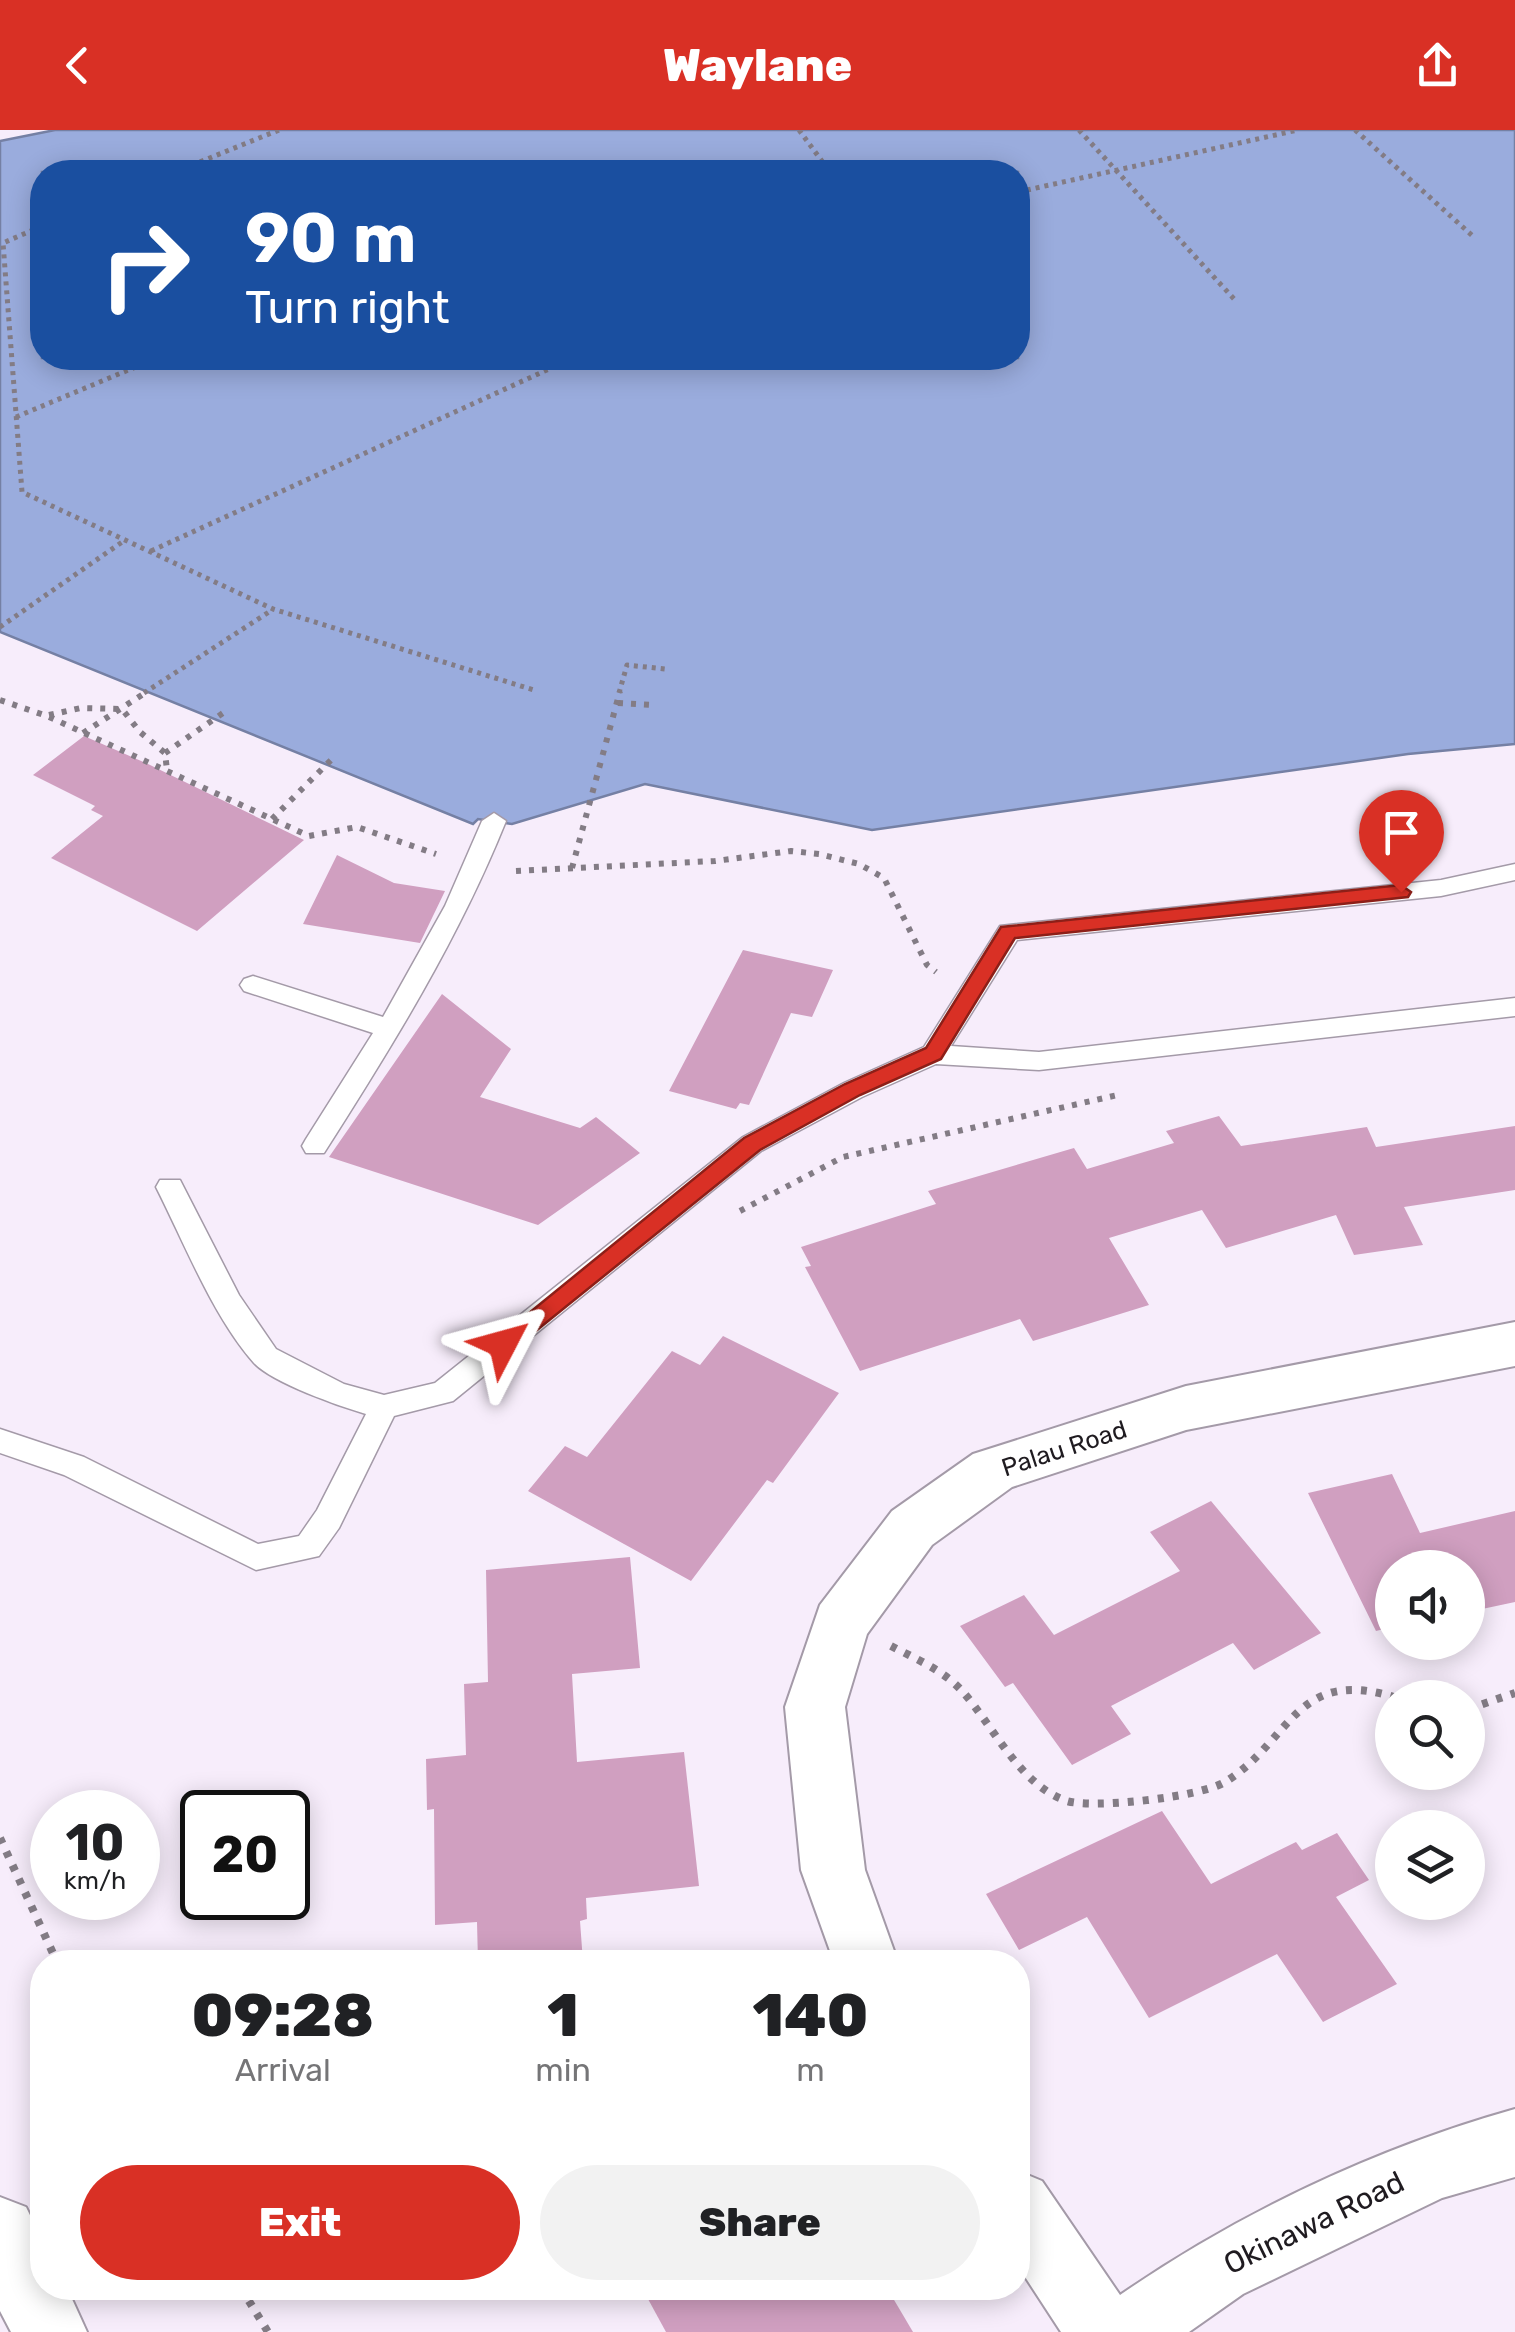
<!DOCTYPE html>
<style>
:root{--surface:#fff;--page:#f2f2f2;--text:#202124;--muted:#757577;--accent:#d93025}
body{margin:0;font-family:Rubik,sans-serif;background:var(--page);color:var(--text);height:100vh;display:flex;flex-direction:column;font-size:38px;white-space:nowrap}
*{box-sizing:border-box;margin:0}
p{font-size:32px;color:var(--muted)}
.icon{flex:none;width:55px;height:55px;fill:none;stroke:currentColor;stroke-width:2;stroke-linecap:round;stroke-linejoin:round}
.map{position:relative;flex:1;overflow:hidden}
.details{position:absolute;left:30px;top:1820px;width:1000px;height:350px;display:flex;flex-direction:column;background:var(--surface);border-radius:40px;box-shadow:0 5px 25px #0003}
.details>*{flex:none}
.banner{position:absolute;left:30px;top:30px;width:1000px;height:210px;border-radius:40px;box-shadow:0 5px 25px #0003;background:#1a4fa0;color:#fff;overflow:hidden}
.fabs{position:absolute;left:1375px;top:1420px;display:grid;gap:20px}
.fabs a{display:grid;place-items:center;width:110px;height:110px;border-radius:50%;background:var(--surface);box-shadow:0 5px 25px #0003;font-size:50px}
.speed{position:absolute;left:30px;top:1660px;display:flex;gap:20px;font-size:50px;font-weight:700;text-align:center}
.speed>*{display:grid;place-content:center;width:130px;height:130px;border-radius:50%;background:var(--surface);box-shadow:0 5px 25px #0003;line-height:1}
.speed small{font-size:25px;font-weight:400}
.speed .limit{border:5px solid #111;border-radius:15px;background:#fff;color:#111}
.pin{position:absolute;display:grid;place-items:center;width:85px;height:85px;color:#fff;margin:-102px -42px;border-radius:50% 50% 50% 0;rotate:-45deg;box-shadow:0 0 10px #0007}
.pin .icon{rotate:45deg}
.me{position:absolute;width:110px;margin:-55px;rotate:51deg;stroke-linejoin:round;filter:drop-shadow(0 0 8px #0008)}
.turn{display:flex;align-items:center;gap:35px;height:210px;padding:0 50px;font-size:45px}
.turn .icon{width:130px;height:130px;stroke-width:2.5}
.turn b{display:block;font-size:70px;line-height:85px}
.eta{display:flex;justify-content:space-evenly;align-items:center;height:170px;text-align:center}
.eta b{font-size:60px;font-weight:800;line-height:70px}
.cta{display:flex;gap:20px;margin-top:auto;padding:20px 50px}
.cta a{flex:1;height:115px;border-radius:60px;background:var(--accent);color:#fff;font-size:40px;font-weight:800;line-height:115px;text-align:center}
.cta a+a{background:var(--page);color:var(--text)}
header{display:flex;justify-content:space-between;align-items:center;height:130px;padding:0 50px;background:var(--accent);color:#fff;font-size:45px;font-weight:800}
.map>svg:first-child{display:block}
.water{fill:#9aacdd;stroke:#7580a4;stroke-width:2.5;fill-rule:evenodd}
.building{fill:#d09fc0}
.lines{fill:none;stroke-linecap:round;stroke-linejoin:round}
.service-casing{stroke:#a49aa8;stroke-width:3}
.minor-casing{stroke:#a49aa8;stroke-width:4}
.trunk-casing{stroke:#a49aa8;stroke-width:4}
.path-far2{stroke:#837c85;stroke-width:5;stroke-dasharray:4 5;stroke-linecap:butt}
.path-far1{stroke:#837c85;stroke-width:6;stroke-dasharray:5 8;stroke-linecap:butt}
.path{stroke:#837c85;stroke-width:8;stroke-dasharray:6 9;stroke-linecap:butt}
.service{fill:#fff;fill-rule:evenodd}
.minor{fill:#fff;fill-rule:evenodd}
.trunk{fill:#fff;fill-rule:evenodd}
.route{fill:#d93025;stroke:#8d1f18;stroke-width:2.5}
.labels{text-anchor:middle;stroke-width:8;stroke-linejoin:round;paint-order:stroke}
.street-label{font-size:25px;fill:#1f1b20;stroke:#fff}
.near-street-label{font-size:30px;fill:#1f1b20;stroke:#fff}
</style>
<header><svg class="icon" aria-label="back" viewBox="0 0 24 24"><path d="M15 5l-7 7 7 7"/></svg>Waylane<svg class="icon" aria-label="share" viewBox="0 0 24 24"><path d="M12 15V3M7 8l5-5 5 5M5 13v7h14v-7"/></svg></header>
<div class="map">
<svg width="1515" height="2202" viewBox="0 0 1515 2202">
<rect width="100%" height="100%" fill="#f7edfb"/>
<path class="water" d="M 55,0 L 1515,0 L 1515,614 L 1408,624 L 872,700 L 645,654 L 512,694 L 478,689 L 473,694 L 0,502 L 0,11 ZM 42,42 L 1018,42 L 1018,228 L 42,228 Z"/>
<g class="building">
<polygon points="84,606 148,634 304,710 197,801 51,728 103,686 91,680 95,676 33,645"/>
<polygon points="337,725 394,753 445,761 420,813 303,794"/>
<polygon points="743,820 833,840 812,887 791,883 749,975 740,973 736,979 669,961"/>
<polygon points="442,864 511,919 480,967 580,998 596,987 640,1023 538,1095 329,1027"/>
<polygon points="1219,986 1241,1016 1367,997 1376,1017 1515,996 1515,1060 1404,1077 1423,1115 1354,1125 1336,1085 1226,1118 1202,1080 1109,1108 1149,1175 1033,1211 1020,1189 860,1241 805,1137 811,1136 801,1117 936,1074 928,1061 1074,1018 1087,1039 1174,1013 1166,1001"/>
<polygon points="723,1206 839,1263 773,1353 767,1350 691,1451 528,1361 565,1316 587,1327 672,1221 700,1235"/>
<polygon points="1392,1344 1420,1403 1515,1381 1515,1472 1468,1482 1468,1438 1392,1438 1392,1497 1376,1501 1308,1363"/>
<polygon points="1211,1371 1321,1503 1254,1540 1233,1513 1111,1576 1131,1604 1072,1635 1013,1553 1005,1557 960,1496 1024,1465 1054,1505 1180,1441 1150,1402"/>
<polygon points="630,1427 640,1538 572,1544 577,1632 684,1622 699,1756 586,1768 587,1789 580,1791 583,1832 478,1832 477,1792 435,1795 434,1679 427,1680 426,1629 466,1625 464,1554 488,1552 486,1440"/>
<polygon points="1162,1681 1211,1754 1296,1712 1302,1720 1337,1703 1369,1750 1336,1767 1397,1854 1323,1892 1277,1824 1149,1888 1087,1787 1019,1820 986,1764"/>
<polygon points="642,2158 887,2158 913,2202 666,2202"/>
</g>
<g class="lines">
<g class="service-casing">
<g id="service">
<path d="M 494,683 L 506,691 C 458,810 393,915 324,1023 L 306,1023 L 302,1016 L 306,1009 L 373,903 L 244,861 L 240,855 L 244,849 L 253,846 L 383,887 L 445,776 L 482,691 Z"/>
<path d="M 1515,734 L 1515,750 L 1441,766 L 1017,810 L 951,916 L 1039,922 L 1515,868 L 1515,886 L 1039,940 L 936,934 L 862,967 L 761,1021 L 453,1271 L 394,1286 L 339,1398 L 319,1426 L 256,1440 L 64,1345 L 0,1323 L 0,1299 L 84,1327 L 258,1414 L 299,1406 L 317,1380 L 366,1284 C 339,1276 273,1253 254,1233 C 213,1187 184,1112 156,1057 L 160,1050 L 180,1050 L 239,1165 L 276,1219 L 344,1254 L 384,1265 L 435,1253 L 743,1007 L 844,953 L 924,917 L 1000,796 L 1441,750 Z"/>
</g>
</g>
<g class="minor-casing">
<g id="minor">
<polygon points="1515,1192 1515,1236 1186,1300 1012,1357 932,1415 867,1504 845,1577 865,1740 898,1832 834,1832 801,1740 785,1577 820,1475 892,1381 973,1324 1186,1256"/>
<path d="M 1515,1979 L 1515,2047 L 1442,2068 L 1243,2164 L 1189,2202 L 1061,2202 L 1018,2136 L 1018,2041 L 1042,2051 L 1120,2165 C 1239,2083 1376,2018 1515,1979 Z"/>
</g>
</g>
<g class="trunk-casing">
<polygon id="trunk" points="0,2067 26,2077 42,2110 42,2158 67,2158 87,2202 11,2202 0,2181"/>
</g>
<g class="path-far2">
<polyline points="799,0 830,42"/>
<polyline points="1079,0 1235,170"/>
<polyline points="1355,0 1475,108"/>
<polyline points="175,42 279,0"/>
<polyline points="1018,62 1298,0"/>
<polyline points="42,96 3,113 22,362 273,479 537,561"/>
<polyline points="16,287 157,228"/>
<polyline points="151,421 573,228"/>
<polyline points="0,497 125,410"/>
<polyline points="144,563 272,480"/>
<polyline points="619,563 627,535 665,539"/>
</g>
<g class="path-far1">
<polyline points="0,570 47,586 309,706 357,697 436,724"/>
<polyline points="618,573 655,575"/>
<polyline points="49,585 81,578 122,579 140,602 165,623 167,640"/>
<polyline points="83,603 148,561"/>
<polyline points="165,623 223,583"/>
<polyline points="272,689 333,628"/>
<polyline points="572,738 620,561"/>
<polyline points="516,741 715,731 791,721 819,724 859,734 884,748 927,835 936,842"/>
<polyline points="740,1081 843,1027 1122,964"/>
</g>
<g class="path">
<path d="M 891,1516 C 916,1529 943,1540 962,1561 C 993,1595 1020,1656 1067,1671 C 1094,1679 1201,1667 1225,1652 C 1292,1611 1295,1535 1397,1568"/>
<polyline points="1468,1579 1515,1563"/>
<polyline points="0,1708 57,1832"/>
<polyline points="241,2158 268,2202"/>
</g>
<use href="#service" class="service"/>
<use href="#minor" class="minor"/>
<use href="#trunk" class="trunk"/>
</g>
<polygon class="route" points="1401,755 1411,762 1408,767 1015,808 941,929 860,965 760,1020 511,1221 495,1221 491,1214 744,1008 845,954 926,918 1001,797"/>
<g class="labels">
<g class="street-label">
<text transform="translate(1064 1318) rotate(-18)" y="9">Palau Road</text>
</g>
<g class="near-street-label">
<text transform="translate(1314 2093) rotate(-26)" y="10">Okinawa Road</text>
</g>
</g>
</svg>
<div class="fabs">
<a><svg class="icon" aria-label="sound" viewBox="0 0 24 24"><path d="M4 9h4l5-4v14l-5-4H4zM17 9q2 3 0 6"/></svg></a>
<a><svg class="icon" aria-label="search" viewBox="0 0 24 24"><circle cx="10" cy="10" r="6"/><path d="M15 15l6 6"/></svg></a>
<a><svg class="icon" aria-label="layers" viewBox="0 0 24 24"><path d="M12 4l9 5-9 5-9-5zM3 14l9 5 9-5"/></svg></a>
</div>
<div class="speed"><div>10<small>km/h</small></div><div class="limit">20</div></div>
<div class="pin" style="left:1401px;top:762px;background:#d93025"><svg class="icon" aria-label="arrive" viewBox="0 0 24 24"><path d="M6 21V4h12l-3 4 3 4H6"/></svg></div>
<svg class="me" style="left:503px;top:1214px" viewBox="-20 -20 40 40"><path d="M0-17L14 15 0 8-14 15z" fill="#d93025" stroke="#fff" stroke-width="4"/></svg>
<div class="banner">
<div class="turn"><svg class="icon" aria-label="right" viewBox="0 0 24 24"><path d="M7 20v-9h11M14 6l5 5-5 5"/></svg><div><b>90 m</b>Turn right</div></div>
</div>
<section class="details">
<div class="eta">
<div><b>09:28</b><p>Arrival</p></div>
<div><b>1</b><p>min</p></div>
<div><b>140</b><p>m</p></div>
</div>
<div class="cta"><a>Exit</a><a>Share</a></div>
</section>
</div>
